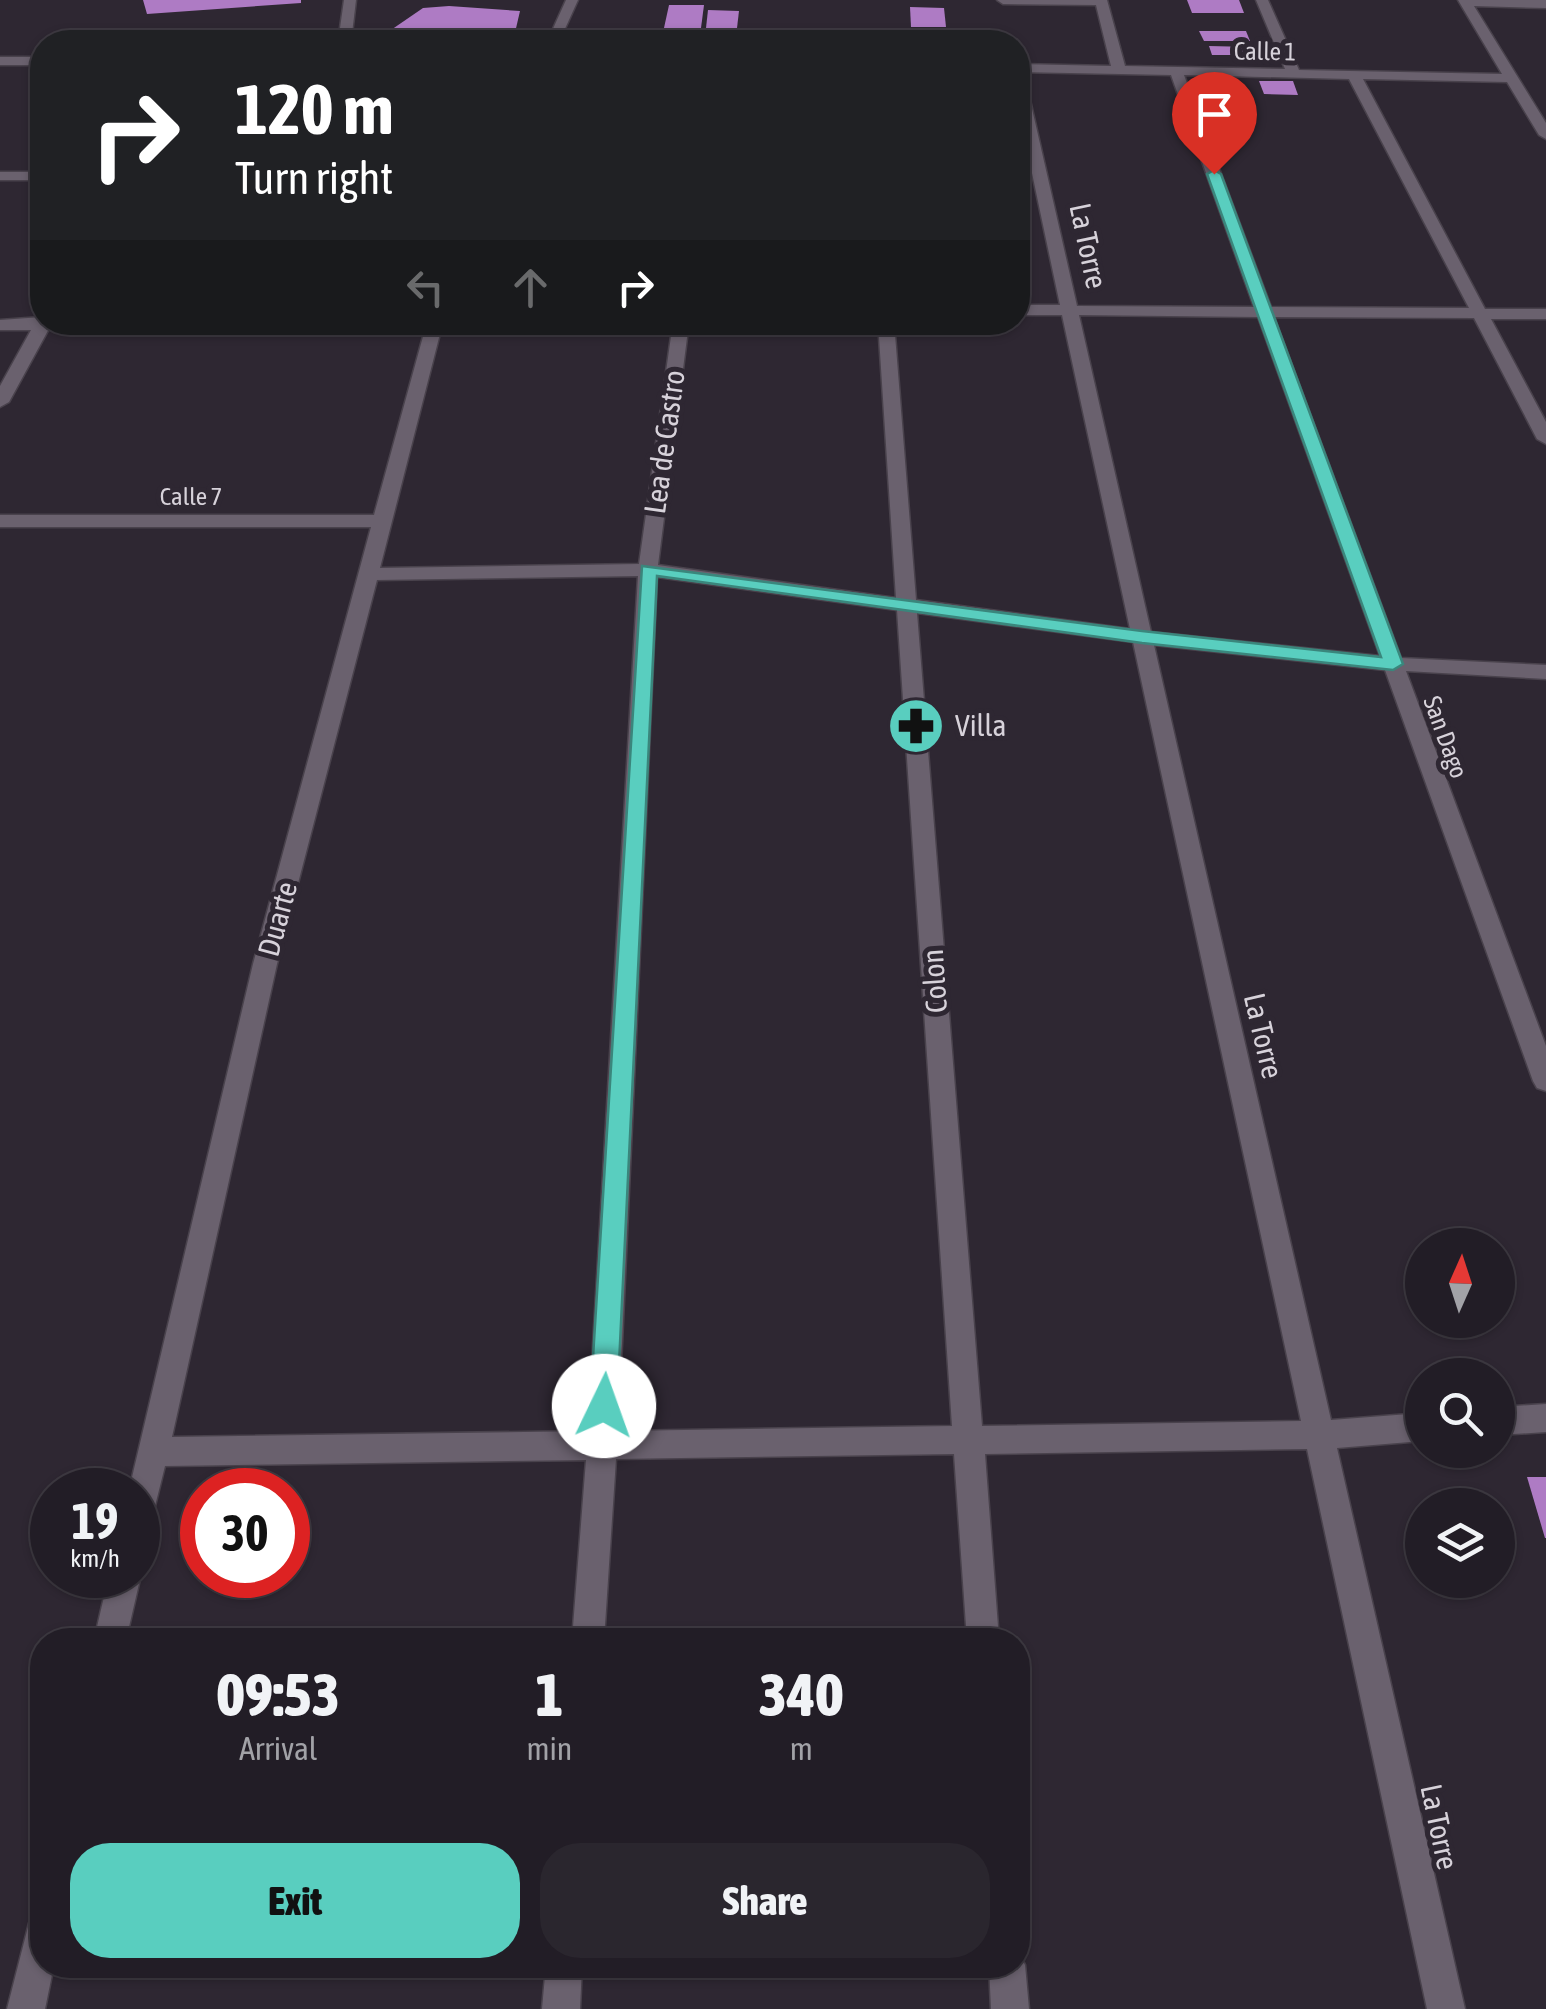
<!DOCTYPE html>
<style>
:root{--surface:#221d26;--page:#2a262e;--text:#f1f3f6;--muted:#a2a2a7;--line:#3f3b43;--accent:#59cebf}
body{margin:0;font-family:"Asap Condensed",sans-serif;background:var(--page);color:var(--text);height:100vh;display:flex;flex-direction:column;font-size:38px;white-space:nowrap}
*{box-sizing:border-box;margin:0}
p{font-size:32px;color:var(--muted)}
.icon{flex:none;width:55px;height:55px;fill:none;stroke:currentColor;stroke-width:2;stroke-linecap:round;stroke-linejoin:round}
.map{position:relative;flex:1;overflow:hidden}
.drawer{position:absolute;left:30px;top:1628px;width:1000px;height:350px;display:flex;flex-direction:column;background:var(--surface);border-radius:40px;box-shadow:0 2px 8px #0004,0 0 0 2px var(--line)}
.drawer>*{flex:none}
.top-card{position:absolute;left:30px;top:30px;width:1000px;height:305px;border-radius:40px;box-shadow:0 2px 8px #0004,0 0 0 2px var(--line);background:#202124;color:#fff;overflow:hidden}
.needle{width:65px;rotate:3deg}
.buttons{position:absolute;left:1405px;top:1228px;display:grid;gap:20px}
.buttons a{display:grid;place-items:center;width:110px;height:110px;border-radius:50%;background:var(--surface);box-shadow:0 2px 8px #0004,0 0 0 2px var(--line);font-size:50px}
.speed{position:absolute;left:30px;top:1468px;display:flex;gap:20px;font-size:50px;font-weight:700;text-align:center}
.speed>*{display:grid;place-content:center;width:130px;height:130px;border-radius:50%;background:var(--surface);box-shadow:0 2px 8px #0004,0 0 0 2px var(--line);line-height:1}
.speed small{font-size:25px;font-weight:400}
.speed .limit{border:15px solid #d22;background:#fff;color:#111}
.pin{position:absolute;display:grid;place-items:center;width:85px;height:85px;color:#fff;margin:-102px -42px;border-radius:50% 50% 50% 0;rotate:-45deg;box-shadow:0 0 10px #0007}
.pin .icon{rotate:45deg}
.me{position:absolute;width:110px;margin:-55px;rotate:3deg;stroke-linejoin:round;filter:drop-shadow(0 0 8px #0008)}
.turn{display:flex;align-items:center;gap:35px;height:210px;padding:0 40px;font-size:45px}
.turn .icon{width:130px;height:130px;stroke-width:2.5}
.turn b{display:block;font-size:70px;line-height:85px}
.lanes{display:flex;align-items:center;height:95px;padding:0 40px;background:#0003;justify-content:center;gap:50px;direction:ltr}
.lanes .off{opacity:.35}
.eta{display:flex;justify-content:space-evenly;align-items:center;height:170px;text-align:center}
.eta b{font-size:60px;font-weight:800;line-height:70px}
.action{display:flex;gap:20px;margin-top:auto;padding:20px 40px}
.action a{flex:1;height:115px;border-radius:40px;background:var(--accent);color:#111;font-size:40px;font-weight:800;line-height:115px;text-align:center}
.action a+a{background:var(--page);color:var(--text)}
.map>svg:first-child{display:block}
.building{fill:#ae7bc4}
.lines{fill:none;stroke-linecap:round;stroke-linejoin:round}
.minor-casing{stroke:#49424c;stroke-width:3}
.minor{fill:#6a616e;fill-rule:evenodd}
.route{fill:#59cebf;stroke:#3a867c;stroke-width:2.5}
.labels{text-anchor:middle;stroke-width:10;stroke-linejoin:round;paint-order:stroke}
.far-street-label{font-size:25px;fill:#d7d2da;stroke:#2e2732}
.street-label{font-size:30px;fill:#d7d2da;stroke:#2e2732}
.poi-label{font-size:30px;fill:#d7d2da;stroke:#2e2732;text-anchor:start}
</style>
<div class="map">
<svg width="1546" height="2009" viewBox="0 0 1546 2009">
<rect width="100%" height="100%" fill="#2e2732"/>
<g class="building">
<polygon points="143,0 301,0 301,3 147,14"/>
<polygon points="1187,0 1239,0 1244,13 1192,13"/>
<polygon points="669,5 704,5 701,28 664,28"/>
<polygon points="449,6 520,11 514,37 505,42 406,42 388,32 423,8"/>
<polygon points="910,7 944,8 946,27 911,27"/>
<polygon points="708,10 739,11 737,28 706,28"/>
<polygon points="872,29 912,30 913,42 873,42"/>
<polygon points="1199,31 1246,31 1250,41 1204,41"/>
<polygon points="1209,46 1251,47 1255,55 1212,55"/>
<polygon points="1259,81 1293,81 1298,95 1264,94"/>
<polygon points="1527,1477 1546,1477 1546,1538 1545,1538"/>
</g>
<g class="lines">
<g class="minor-casing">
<g id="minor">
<polygon points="344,0 356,0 351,42 338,42"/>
<polygon points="566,0 578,0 559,42 547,42"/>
<path d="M 997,0 L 1107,0 L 1125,66 L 1285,69 L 1256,0 L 1268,0 L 1299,70 L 1502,74 L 1458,0 L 1546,0 L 1546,8 L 1474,6 L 1546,123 L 1546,139 L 1539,135 L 1507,82 L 1363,79 L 1485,309 L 1546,309 L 1546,319 L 1491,319 L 1546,422 L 1546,444 L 1537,439 L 1474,318 L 1274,317 L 1401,658 L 1546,665 L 1546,679 L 1406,671 L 1546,1046 L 1546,1091 L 1537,1088 L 1533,1081 L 1385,670 L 1154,645 L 1331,1420 L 1422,1413 L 1422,1441 L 1337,1448 L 1465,2009 L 1427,2009 L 1307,1449 L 985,1454 L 999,1640 L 967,1640 L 954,1454 L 616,1459 L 604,1640 L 572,1640 L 586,1460 L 165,1466 L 149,1530 L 138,1534 L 138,1490 L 129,1490 L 138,1452 L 253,964 L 371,527 L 0,527 L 0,515 L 374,515 L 427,322 L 443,322 L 380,568 L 639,564 L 673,322 L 689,322 L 658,565 L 896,598 L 878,322 L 894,322 L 916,600 L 1130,629 L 1062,315 L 1018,315 L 1018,305 L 1060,305 L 1018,107 L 1018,74 L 1025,78 L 1077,306 L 1254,307 L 1171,75 L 1018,72 L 1018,64 L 1111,66 L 1096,5 L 1003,4 ZM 1184,75 L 1349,79 L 1469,308 L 1271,307 ZM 1079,315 L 1258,317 L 1380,656 L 1151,632 ZM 638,576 L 588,1431 L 172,1437 L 277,964 L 377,580 ZM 657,577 L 897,610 L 952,1426 L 618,1431 ZM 917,613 L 1133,642 L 1301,1421 L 982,1426 Z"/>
<rect x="0" y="57" width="42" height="8"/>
<rect x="0" y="172" width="42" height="8"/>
<polygon points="42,317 42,322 51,325 9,402 0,407 0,386 31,330 0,330 0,320"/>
<polygon points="1546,1404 1546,1432 1498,1435 1498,1407"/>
<polygon points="138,1567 141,1575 126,1640 94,1640 109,1575 138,1575"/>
<polygon points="42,1918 42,1965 54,1965 45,2009 7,2009 29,1923"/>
<polygon points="1018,1951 1025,1965 1029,2009 991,2009 989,1965 1018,1965"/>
<polygon points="546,1965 582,1965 580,2009 542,2009"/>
</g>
</g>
<use href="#minor" class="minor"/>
</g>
<polygon class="route" points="1214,170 1221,174 1403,664 1393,670 1142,643 657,576 617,1406 613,1414 604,1418 594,1414 590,1406 642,566 1142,631 1381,657 1207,174"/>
<defs>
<g id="pharmacy-disc" transform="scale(2.875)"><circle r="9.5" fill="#59cebf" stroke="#2e2732"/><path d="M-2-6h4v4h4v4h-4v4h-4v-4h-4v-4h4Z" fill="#111"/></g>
</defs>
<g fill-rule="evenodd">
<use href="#pharmacy-disc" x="916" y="726"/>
</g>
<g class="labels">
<g class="far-street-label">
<text transform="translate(1265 51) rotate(1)" y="9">Calle 1</text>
<text x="191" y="505">Calle 7</text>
<text transform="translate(1446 737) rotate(70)" y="9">San Dago</text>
</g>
<g class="street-label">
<text transform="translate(1088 246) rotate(78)" y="10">La Torre</text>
<text transform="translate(665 442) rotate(-82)" y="10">Lea de Castro</text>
<text transform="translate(278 919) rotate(-75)" y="10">Duarte</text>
<text transform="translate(935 981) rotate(-94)" y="10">Colon</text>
<text transform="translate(1263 1036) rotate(77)" y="10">La Torre</text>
<text transform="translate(1439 1827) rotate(78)" y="10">La Torre</text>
</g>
<g class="poi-label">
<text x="955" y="736">Villa</text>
</g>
</g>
</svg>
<div class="buttons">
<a><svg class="needle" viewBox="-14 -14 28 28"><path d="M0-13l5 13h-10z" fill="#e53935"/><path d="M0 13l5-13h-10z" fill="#a2a2a7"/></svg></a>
<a><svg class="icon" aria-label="search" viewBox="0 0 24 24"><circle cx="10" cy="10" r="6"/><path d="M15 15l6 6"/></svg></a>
<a><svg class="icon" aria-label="layers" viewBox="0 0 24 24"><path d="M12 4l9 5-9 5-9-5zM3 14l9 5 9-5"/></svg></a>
</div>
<div class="speed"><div>19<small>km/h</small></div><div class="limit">30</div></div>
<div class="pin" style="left:1214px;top:174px;background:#d93025"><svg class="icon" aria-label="arrive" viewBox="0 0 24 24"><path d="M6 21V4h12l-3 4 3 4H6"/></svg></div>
<svg class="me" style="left:604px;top:1406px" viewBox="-20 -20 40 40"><circle r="19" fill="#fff"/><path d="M0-13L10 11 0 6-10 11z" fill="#59cebf"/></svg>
<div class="top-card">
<div class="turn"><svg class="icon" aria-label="right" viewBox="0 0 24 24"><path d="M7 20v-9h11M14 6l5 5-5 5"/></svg><div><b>120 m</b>Turn right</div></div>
<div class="lanes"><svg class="icon off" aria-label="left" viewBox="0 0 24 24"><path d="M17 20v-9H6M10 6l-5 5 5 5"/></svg><svg class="icon off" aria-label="ahead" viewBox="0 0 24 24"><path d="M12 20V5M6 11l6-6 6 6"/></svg><svg class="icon" aria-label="right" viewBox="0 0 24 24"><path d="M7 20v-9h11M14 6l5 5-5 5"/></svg></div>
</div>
<section class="drawer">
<div class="eta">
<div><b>09:53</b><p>Arrival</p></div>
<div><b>1</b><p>min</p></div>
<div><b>340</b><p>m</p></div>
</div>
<div class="action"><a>Exit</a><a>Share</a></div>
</section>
</div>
